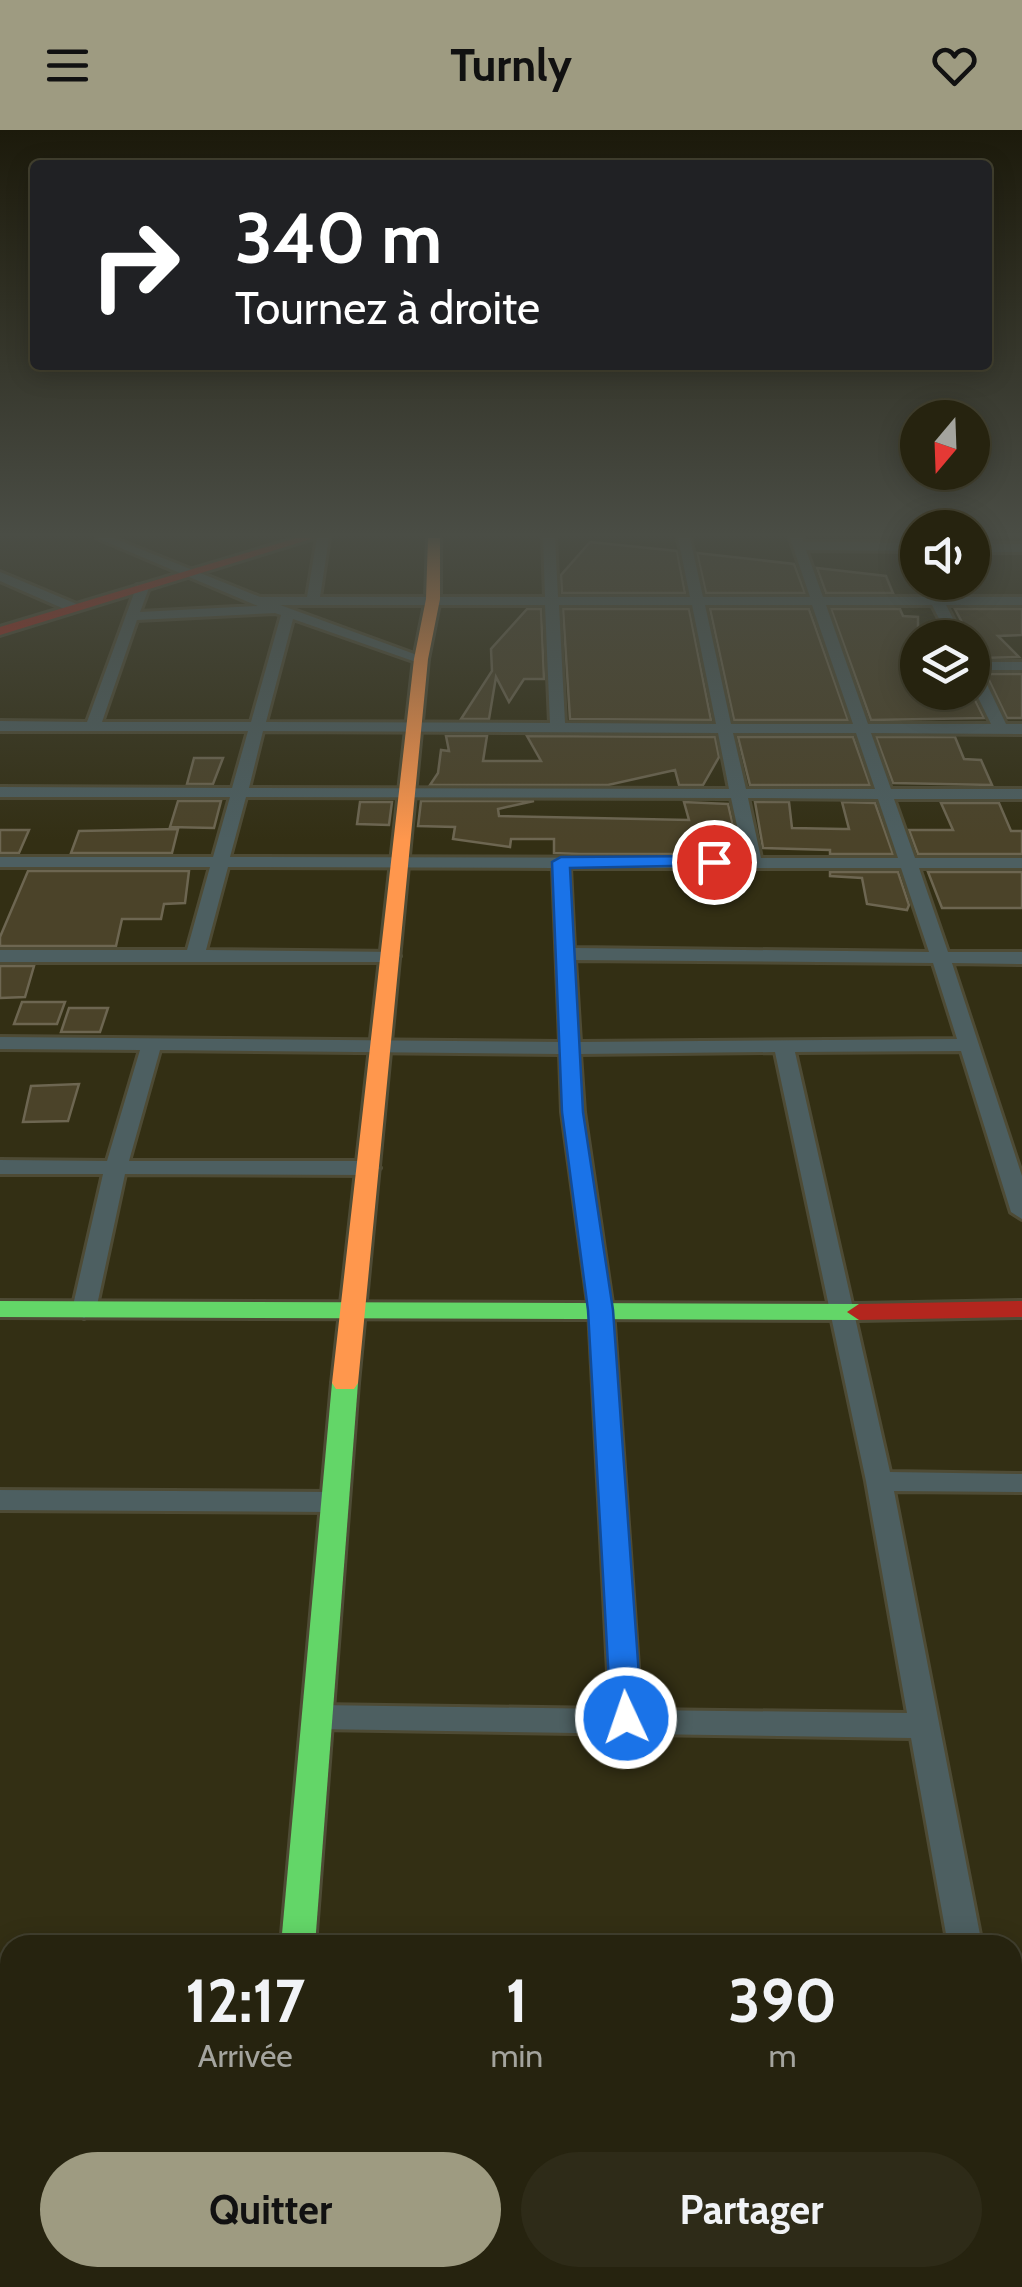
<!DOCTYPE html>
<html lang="fr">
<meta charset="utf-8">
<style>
:root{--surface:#26230f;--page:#2e2b18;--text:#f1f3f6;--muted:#a4a49e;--line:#42402f;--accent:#9e9b81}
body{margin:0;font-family:Cabin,sans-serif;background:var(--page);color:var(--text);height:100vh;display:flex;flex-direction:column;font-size:38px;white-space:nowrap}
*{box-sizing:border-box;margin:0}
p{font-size:32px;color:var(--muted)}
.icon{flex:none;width:55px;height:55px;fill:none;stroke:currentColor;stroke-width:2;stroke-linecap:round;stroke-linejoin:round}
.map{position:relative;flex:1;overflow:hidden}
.side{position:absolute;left:0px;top:1805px;width:1022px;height:352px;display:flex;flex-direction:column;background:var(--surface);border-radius:30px 30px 0 0;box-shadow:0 5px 25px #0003,0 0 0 2px var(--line)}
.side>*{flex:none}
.banner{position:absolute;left:30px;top:30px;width:962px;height:210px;border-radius:10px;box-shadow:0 5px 25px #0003,0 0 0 2px var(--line);background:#202124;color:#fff;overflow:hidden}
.needle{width:65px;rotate:199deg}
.tools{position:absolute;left:900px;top:270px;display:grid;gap:20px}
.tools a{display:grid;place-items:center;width:90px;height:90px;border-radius:50%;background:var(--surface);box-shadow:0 5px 25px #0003,0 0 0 2px var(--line);font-size:50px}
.pin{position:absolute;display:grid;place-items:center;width:85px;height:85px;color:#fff;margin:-42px;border:5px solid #fff;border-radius:50%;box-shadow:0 2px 10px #0007}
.me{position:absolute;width:110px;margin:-55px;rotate:357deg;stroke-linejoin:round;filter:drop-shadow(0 0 8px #0008)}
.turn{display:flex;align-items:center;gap:35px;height:210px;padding:0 40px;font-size:45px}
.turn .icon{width:130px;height:130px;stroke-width:2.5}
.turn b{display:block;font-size:70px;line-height:85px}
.eta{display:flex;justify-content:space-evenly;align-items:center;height:170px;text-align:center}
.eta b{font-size:60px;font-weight:700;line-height:70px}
.primary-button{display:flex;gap:20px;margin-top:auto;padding:20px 40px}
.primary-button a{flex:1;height:115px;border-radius:60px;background:var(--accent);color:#111;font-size:40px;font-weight:700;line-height:115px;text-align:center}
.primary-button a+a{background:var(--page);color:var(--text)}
header{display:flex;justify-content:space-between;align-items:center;height:130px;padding:0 40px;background:var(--accent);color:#111;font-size:45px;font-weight:700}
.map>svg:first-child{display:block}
.building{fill:#4b4329;stroke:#6d6651;stroke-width:2.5}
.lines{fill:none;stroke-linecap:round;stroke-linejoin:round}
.street-casing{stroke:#4e4b35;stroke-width:6}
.fast-casing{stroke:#4e4b35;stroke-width:6}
.slow-casing{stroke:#4e4b35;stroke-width:6}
.jam-casing{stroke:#4e4b35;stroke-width:6}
.street{fill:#4d5f61;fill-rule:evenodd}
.fast{fill:#63d668;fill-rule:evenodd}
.slow{fill:#ff974d;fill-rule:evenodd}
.jam{fill:#b3261e;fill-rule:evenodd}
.route{fill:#1a73e8;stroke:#114b97;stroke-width:2.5}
</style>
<header><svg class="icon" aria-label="menu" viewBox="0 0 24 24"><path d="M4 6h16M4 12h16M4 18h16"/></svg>Turnly<svg class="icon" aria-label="heart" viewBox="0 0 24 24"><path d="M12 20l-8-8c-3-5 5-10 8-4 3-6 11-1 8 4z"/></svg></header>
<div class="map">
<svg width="1022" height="2157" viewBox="0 0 1022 2157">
<rect width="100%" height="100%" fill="#332f14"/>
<g class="building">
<polygon points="590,412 677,421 685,463 562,463 561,445"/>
<polygon points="697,423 794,434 805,463 706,463"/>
<polygon points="817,438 886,446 893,463 826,463"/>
<polygon points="527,479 541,479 544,549 524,549 509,572 496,547 489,589 461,589 492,541 491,519"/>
<polygon points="563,479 689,479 711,590 570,589"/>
<polygon points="710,479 809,479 848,590 734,590"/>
<polygon points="831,479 900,479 903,486 918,487 918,562 971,562 984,588 871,590"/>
<polygon points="955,479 1022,479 1022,505 998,506 1019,527 981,528"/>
<polygon points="986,544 1022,544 1022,588 1007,588"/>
<polygon points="446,606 487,606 483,631 541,631 527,606 715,607 719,627 703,655 679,655 675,640 608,655 430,655 438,643 441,620 449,621"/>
<polygon points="738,607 853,607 870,655 750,655"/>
<polygon points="876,607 955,607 964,629 981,630 992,655 893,653"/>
<polygon points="194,628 223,628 213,654 187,654"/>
<polygon points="178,671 221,671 214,698 170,697"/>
<polygon points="421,671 534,671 498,679 499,686 689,690 684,672 728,674 738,717 734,717 736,724 579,724 554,723 554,709 511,709 510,717 453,709 455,697 418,696"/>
<polygon points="360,672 392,672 389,695 357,694"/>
<polygon points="755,672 789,672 792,698 843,699 849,699 842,672 875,673 893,724 830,724 830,720 763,718"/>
<polygon points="941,673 999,673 1011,701 1022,701 1022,724 918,724 909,700 953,700"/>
<polygon points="178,699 172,723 71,723 79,701"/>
<polygon points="0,700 29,700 19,723 0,723"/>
<polygon points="28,741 189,741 185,773 164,774 161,789 122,789 116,816 0,816 0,807"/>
<polygon points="830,742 898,742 909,775 907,780 867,774 862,748 830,746"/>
<polygon points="928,742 1022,742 1022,778 942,778"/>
<polygon points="0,836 34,836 25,867 0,868"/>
<polygon points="22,872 65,872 57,894 14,894"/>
<polygon points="69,878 108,878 100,902 61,902"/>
<polygon points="79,954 68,991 23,992 31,956"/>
</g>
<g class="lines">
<g class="street-casing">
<g id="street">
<path d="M 97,408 L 113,408 L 260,467 L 307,467 L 317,408 L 329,408 L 320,467 L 545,467 L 543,408 L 555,408 L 558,467 L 690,467 L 678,408 L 690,408 L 703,467 L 810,467 L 790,408 L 802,408 L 804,412 L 918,413 L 918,421 L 806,420 L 823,467 L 1022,467 L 1022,475 L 946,475 L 963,508 L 949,508 L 932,475 L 826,475 L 868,594 L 991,594 L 972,555 L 972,532 L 1022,532 L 1022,540 L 980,540 L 1006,594 L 1022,594 L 1022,604 L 871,603 L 891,659 L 1022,659 L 1022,669 L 894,669 L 915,728 L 1022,728 L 1022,738 L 919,738 L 948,822 L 1022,822 L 1022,834 L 952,833 L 1022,1046 L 1022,1089 L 1011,1082 L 961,921 L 795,922 L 890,1342 L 1022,1344 L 1022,1362 L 894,1361 L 982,1815 L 948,1815 L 911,1608 L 317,1599 L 306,1596 L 302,1587 L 306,1578 L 317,1575 L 610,1579 L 589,1180 L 562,982 L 560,924 L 160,920 L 129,1031 L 369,1031 L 380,1038 L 369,1045 L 125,1044 L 96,1180 L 84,1188 L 72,1180 L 103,1044 L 0,1044 L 0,1030 L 107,1031 L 140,920 L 0,919 L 0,907 L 560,912 L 553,738 L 228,737 L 206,820 L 398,822 L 400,826 L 391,832 L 0,832 L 0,820 L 187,820 L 210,737 L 0,737 L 0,727 L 213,727 L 230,667 L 0,667 L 0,657 L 232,658 L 248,601 L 0,601 L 0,591 L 87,592 L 137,455 L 149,458 L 140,482 L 258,476 ZM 280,475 L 545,475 L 550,593 L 266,592 L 293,489 L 416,532 L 428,529 ZM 559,475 L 692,475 L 716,594 L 565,593 ZM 705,475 L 812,475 L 853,594 L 731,594 ZM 275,483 L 281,485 L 251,592 L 102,592 L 137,490 ZM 263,601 L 718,603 L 729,659 L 249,658 ZM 733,603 L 856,603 L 875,659 L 746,659 ZM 246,667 L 731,668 L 744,728 L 230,727 ZM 748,668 L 878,669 L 898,728 L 761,728 ZM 570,738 L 901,738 L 929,822 L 574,818 ZM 575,830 L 933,833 L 957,909 L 580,912 ZM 775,922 L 866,1351 L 907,1583 L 641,1580 L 613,1180 L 584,982 L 580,924 Z"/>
<rect x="972" y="414" width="50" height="8"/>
<polygon points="0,442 79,475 81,478 69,481 0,451"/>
<polygon points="0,1360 332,1362 342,1365 345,1372 342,1379 332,1382 0,1380"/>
<rect x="1012" y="1885" width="10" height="32"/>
<rect x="0" y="1892" width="10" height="32"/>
<polygon points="1012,2029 1022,2033 1022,2110 1012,2106"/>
<polygon points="593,2148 631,2148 632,2157 594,2157"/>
</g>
</g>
<g class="fast-casing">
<g id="fast">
<polygon points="0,1171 859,1174 871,1182 859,1190 0,1187"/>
<polygon points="345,1245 354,1247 358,1253 315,1815 281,1815 332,1253 336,1247"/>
</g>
</g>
<g class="slow-casing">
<polygon id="slow" points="428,408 440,408 440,469 428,529 358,1253 354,1259 336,1259 332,1253 414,529 426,469"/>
</g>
<g class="jam-casing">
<g id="jam">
<polygon points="296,408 314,408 0,505 0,497"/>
<polygon points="1022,1171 1022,1187 859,1190 847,1182 859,1174"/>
</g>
</g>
<use href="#street" class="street"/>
<use href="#fast" class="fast"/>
<use href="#slow" class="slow"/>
<use href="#jam" class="jam"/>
</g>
<linearGradient id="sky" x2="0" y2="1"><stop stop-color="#1c1a0b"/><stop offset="0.57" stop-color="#4a4d45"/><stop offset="1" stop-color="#4a4d45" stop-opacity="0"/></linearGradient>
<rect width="1022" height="710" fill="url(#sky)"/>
<polygon class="route" points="714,726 721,728 721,735 570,738 583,982 613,1180 642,1588 637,1597 626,1601 616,1597 611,1588 588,1180 562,982 552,732 561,727"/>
</svg>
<div class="tools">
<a><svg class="needle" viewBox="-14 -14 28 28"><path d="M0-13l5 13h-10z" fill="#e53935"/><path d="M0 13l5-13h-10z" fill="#a4a49e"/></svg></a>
<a><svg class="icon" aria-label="sound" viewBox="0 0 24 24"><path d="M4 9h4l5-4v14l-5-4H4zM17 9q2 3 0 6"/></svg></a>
<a><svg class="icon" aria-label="layers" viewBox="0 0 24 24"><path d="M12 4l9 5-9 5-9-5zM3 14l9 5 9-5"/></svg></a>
</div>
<div class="pin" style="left:714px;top:732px;background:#d93025"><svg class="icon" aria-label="arrive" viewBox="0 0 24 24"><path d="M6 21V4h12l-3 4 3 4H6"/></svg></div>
<svg class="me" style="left:626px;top:1588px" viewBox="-20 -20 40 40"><circle r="17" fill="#1a73e8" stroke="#fff" stroke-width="3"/><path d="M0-11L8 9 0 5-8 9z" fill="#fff"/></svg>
<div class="banner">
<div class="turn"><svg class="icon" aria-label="right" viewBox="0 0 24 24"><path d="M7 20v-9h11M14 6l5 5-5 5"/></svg><div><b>340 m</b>Tournez à droite</div></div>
</div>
<section class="side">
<div class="eta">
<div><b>12:17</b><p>Arrivée</p></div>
<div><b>1</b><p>min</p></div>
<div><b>390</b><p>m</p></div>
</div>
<div class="primary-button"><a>Quitter</a><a>Partager</a></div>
</section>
</div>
